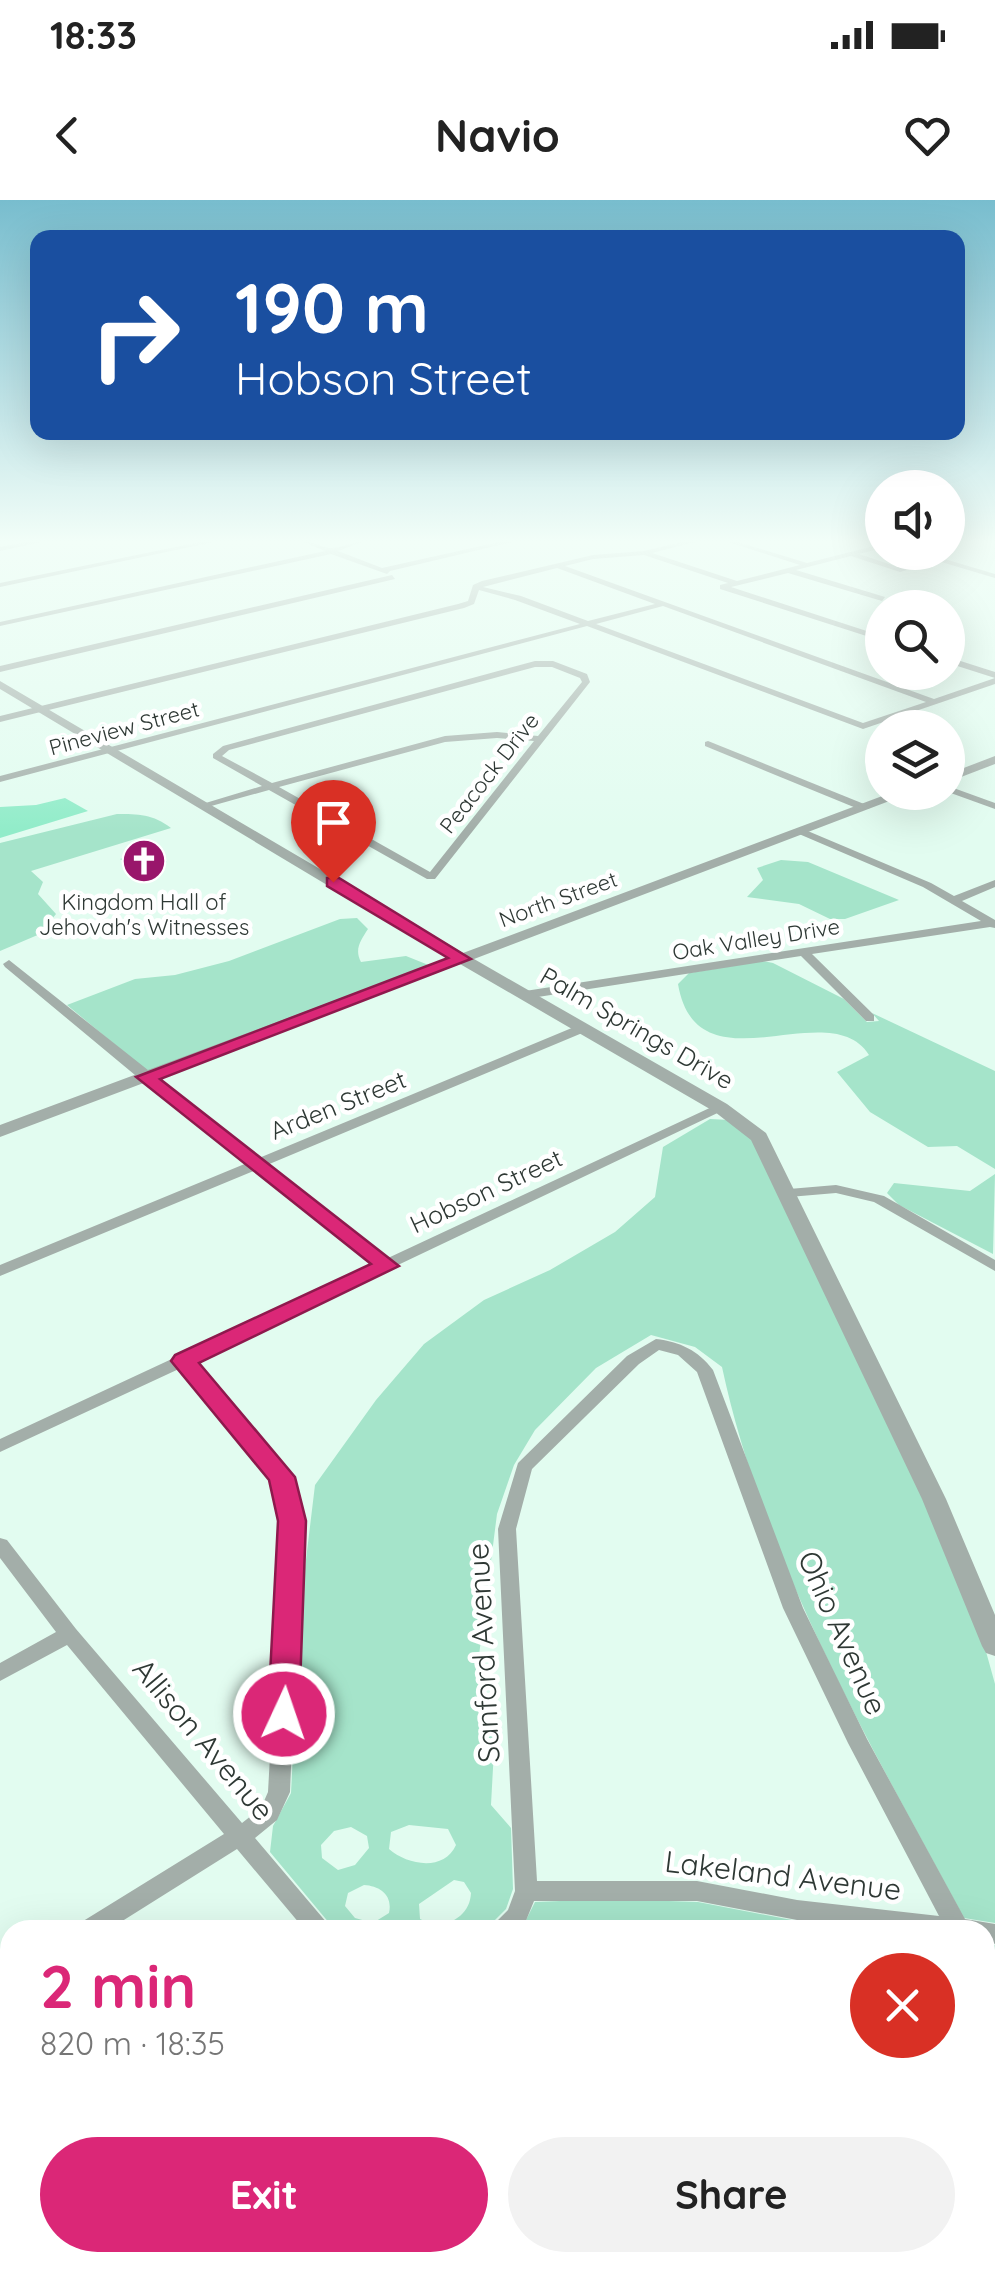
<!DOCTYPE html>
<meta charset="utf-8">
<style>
:root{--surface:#fff;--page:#f2f2f2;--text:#222;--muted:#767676;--accent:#db2777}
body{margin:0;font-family:Quicksand,sans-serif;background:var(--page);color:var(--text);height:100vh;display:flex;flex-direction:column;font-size:38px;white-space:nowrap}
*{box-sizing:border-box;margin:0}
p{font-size:32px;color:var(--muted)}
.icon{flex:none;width:55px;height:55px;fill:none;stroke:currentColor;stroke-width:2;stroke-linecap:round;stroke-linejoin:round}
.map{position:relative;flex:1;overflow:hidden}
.panel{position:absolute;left:0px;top:1720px;width:995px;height:352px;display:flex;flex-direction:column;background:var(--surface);border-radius:30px 30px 0 0;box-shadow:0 10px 40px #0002}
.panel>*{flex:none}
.hud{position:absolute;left:30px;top:30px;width:935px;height:210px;border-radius:20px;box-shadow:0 10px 40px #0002;background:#1a4fa0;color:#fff;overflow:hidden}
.fabs{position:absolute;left:865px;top:270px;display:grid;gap:20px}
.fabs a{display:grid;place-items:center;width:100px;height:100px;border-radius:50%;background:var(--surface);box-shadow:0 10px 40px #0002;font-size:50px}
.pin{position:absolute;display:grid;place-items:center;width:85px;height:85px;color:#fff;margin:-102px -42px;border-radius:50% 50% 50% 0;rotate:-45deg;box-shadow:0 0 10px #0007}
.pin .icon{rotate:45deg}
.me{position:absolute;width:110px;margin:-55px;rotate:3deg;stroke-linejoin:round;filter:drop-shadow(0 0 8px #0008)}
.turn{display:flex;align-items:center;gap:35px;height:210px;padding:0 40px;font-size:45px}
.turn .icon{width:130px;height:130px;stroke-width:2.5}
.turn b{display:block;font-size:70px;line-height:85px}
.round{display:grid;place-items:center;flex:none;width:105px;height:105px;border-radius:52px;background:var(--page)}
.head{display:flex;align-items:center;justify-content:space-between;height:170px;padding:0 40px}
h1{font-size:60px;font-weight:800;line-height:75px;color:var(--accent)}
.cta{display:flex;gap:20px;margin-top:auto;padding:20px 40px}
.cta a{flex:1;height:115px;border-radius:60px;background:var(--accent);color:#fff;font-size:40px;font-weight:800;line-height:115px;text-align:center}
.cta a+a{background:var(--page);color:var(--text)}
.status{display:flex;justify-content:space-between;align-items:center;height:70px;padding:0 50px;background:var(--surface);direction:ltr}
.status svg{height:28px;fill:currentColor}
header{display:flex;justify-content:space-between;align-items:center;height:130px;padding:0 40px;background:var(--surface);font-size:45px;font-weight:800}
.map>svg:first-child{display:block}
.green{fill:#a5e4ca;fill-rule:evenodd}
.building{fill:#91ecc9}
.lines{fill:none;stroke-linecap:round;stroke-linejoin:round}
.minor{fill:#a3aea9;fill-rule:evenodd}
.tertiary{fill:#a3aea9;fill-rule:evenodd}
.route{fill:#db2777;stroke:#8e194d;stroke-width:2.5}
.labels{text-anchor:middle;stroke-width:9;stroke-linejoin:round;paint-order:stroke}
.far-street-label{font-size:22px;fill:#2e3834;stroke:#fff}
.far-poi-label{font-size:22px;fill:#2e3834;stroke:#fff}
.street-label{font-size:25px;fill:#2e3834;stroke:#fff}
.near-street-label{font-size:30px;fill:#2e3834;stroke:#fff}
</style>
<div class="status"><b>18:33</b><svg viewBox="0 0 49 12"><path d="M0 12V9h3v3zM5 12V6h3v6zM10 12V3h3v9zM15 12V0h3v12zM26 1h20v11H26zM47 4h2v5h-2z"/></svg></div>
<header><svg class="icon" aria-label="back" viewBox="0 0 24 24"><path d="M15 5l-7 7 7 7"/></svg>Navio<svg class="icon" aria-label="heart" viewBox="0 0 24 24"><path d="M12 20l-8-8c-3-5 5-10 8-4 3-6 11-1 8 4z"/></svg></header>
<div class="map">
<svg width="995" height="2072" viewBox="0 0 995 2072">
<rect width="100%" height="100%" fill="#e2fcf0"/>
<g class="green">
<path d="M 117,614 C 138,614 153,614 171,628 L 31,671 L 43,682 L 38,694 L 56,714 L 40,734 L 0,751 L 0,643 Z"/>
<polygon points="781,660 808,662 899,700 845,719 830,719 799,704 747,697 763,680 757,668"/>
<path d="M 357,718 L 368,729 C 361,740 354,749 361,762 L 406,756 L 431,766 L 148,872 L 67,805 L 135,779 L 175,775 L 229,761 L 340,719 Z"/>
<path d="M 763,761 L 773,763 L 844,799 L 867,822 L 879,821 L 872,813 L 995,871 L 995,969 L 957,946 L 928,947 L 870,912 L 837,872 L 869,855 C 829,792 697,894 678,784 L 689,773 Z"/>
<path d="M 710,919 L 730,920 L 752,938 L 924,1299 L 980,1430 L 995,1484 L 995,1723 L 964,1718 C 869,1542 764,1363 722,1167 L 695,1147 L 651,1135 L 596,1168 L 535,1230 L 514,1265 L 497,1314 L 477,1471 L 495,1531 L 491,1605 L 511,1628 L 513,1689 L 506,1709 L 485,1730 L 335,1730 L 270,1652 L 273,1626 L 291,1593 L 301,1401 L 315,1285 L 376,1200 L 424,1144 L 484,1100 L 550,1070 L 615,1032 L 655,997 L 663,947 ZM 409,1625 L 448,1629 L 456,1645 C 444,1672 407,1665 389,1649 L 391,1632 ZM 351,1627 L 367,1636 L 369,1648 L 355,1665 L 338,1670 L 322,1658 L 321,1645 L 334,1631 ZM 454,1680 L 464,1682 L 471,1693 C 470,1713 455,1722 437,1727 L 420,1719 L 419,1704 ZM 364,1685 C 380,1686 393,1695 389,1713 L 373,1723 L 355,1718 L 345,1706 L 348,1693 Z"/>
<polygon points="995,974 993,1054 899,1005 887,993 894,983 970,991"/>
<polygon points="611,1699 698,1702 797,1721 878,1730 521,1730 535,1702"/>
<polygon points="985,1743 995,1745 995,1886 985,1887"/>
</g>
<g class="building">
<polygon points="65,598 88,611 0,638 0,607 36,605"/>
<polygon points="150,650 167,662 137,670 120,659"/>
</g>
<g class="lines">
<g class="minor">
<polygon points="26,342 41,342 0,351 0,347"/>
<polygon points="200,342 214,342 0,387 0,383"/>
<path d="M 304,342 C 314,342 319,346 329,348 C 339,349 351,342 362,342 L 338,351 L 382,368 L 499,342 L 512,342 L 390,371 L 387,374 L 331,354 L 0,426 L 0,422 L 325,351 Z"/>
<path d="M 682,342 L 695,342 L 652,353 L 737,381 L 800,365 L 728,342 L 738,342 L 807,363 L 882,344 L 882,348 L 859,354 L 907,370 L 900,372 L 851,356 L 796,370 L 885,397 L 882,401 L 788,373 L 731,387 L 882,436 L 882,441 L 720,389 L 720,385 L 728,383 L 644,355 L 593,359 L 565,366 L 934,499 L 995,478 L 995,484 L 863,529 L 587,426 L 0,582 L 0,576 L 580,424 L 515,400 L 479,390 L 474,404 L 464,408 L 0,522 L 0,516 L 458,404 L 468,401 L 473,385 L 482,381 L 593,355 L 644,351 ZM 557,368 L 655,404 L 588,421 L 521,396 L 483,387 ZM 663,406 L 926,502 L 863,523 L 596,424 Z"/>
<polygon points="908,352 921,352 995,374 995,378"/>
<polygon points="392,375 395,379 0,472 0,466"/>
<polygon points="948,457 995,472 995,478 948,463"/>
<path d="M 535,461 L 553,461 L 587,474 L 590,482 L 435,679 L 427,679 L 269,590 L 204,608 L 199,605 L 262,586 L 213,558 L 213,554 L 223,546 ZM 535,467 L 552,467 L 580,478 L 582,482 L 538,536 L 497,532 L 445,536 L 272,583 L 222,556 L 229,550 ZM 497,538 L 534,541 L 430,672 L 279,587 L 445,542 Z"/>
<polygon points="708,541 869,606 870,608 861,610 705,546 705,542"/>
<polygon points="948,586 995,603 995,609 948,592"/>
<polygon points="803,629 931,683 954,696 995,680 995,687 962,701 995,720 995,728 990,727 812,754 874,815 874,821 866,821 801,756 525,799 519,795 525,791 981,721 923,687 799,634 799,630"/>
<polygon points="9,760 259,958 579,825 587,825 587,831 267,965 388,1058 716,905 721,904 728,908 194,1162 288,1273 301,1321 290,1592 277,1620 255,1638 327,1723 330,1730 305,1730 237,1649 108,1730 77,1730 80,1723 224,1634 67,1445 0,1481 0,1463 56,1432 0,1358 0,1338 7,1340 76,1429 242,1623 261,1608 268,1592 283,1321 274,1279 181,1168 0,1252 0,1239 376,1064 256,970 0,1076 0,1065 247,963 141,880 5,767 3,764"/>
<polygon points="836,985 884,996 995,1060 995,1071 874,1002 836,993 789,997 782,993 789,989"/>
<path d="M 656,1139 C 680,1142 698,1150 713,1170 L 803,1408 L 867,1539 L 965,1719 L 995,1724 L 995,1744 L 985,1742 L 985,1730 L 883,1730 L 797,1720 L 697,1701 L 534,1701 L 525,1723 L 518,1730 L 492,1730 L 495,1723 L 508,1710 L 515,1691 L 498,1329 L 518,1263 L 627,1156 ZM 659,1150 L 678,1155 L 697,1172 L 783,1408 L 848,1543 L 939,1716 L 797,1700 L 697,1681 L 537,1681 L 516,1329 L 532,1269 L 639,1164 Z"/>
<polygon points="10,1768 10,1793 0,1797 0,1773"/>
<polygon points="995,1958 995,1984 985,1985 985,1959"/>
<polygon points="189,2062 223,2062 219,2072 185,2072"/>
<polygon points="580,2062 610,2062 614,2072 584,2072"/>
<polygon points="842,2062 873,2062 869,2072 838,2072"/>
</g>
<g class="tertiary">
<polygon points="0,481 463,753 893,592 913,592 474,759 727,904 766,933 946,1299 995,1415 995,1456 986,1453 982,1446 922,1299 751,940 715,912 460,764 0,937 0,925 449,758 0,489"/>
<polygon points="995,556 995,564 948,582 948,574"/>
</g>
</g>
<linearGradient id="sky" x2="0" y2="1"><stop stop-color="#78bdce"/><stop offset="0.54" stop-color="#f2fef8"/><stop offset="1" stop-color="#f2fef8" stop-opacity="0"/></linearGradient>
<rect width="995" height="632" fill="url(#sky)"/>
<polygon class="route" points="327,678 339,678 471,759 160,879 399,1066 199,1163 295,1277 306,1321 299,1514 295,1523 284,1526 273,1523 268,1514 278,1321 269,1280 171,1161 175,1155 371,1064 136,877 448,758 327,686"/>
<defs>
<g id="church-disc" transform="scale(2.25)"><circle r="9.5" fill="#99166b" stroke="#fff"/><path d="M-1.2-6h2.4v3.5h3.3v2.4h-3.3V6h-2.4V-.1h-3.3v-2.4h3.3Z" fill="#fff"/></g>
</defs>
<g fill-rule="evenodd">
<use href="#church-disc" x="144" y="661"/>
</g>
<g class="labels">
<g class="far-street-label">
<text transform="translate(124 528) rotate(-15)" y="8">Pineview Street</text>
<text transform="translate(489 573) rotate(-52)" y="8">Peacock Drive</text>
<text transform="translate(558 699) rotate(-20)" y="8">North Street</text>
<text transform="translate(756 739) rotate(-9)" y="8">Oak Valley Drive</text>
</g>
<g class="far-poi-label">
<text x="144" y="710">Kingdom Hall of<tspan x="144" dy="25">Jehovah's Witnesses</tspan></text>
</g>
<g class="street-label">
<text transform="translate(637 828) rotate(30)" y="9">Palm Springs Drive</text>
<text transform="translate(338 905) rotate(-22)" y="9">Arden Street</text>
<text transform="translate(486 991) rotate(-25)" y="9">Hobson Street</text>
</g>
<g class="near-street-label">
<text transform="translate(842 1433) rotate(66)" y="10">Ohio Avenue</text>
<text transform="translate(484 1453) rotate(-93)" y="10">Sanford Avenue</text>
<text transform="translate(203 1540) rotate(50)" y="10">Allison Avenue</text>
<text transform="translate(783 1676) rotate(7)" y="10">Lakeland Avenue</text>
</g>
</g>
</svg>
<div class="fabs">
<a><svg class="icon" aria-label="sound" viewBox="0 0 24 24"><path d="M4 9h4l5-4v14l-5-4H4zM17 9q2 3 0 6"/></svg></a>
<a><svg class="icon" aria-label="search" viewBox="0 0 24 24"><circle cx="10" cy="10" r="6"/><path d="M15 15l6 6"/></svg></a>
<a><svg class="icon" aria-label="layers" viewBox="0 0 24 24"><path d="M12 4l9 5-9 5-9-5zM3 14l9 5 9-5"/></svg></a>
</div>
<div class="pin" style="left:333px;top:682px;background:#d93025"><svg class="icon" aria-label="arrive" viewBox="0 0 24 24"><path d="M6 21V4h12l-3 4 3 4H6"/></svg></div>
<svg class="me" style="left:284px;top:1514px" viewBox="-20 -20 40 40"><circle r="17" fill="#db2777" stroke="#fff" stroke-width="3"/><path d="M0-11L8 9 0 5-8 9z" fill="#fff"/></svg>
<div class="hud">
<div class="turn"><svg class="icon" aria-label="right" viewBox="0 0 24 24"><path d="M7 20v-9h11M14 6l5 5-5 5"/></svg><div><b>190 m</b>Hobson Street</div></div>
</div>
<section class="panel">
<div class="head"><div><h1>2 min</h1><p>820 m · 18:35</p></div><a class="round" style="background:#d93025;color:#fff"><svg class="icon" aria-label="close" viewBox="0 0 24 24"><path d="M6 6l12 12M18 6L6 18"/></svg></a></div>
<div class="cta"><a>Exit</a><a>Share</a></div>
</section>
</div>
